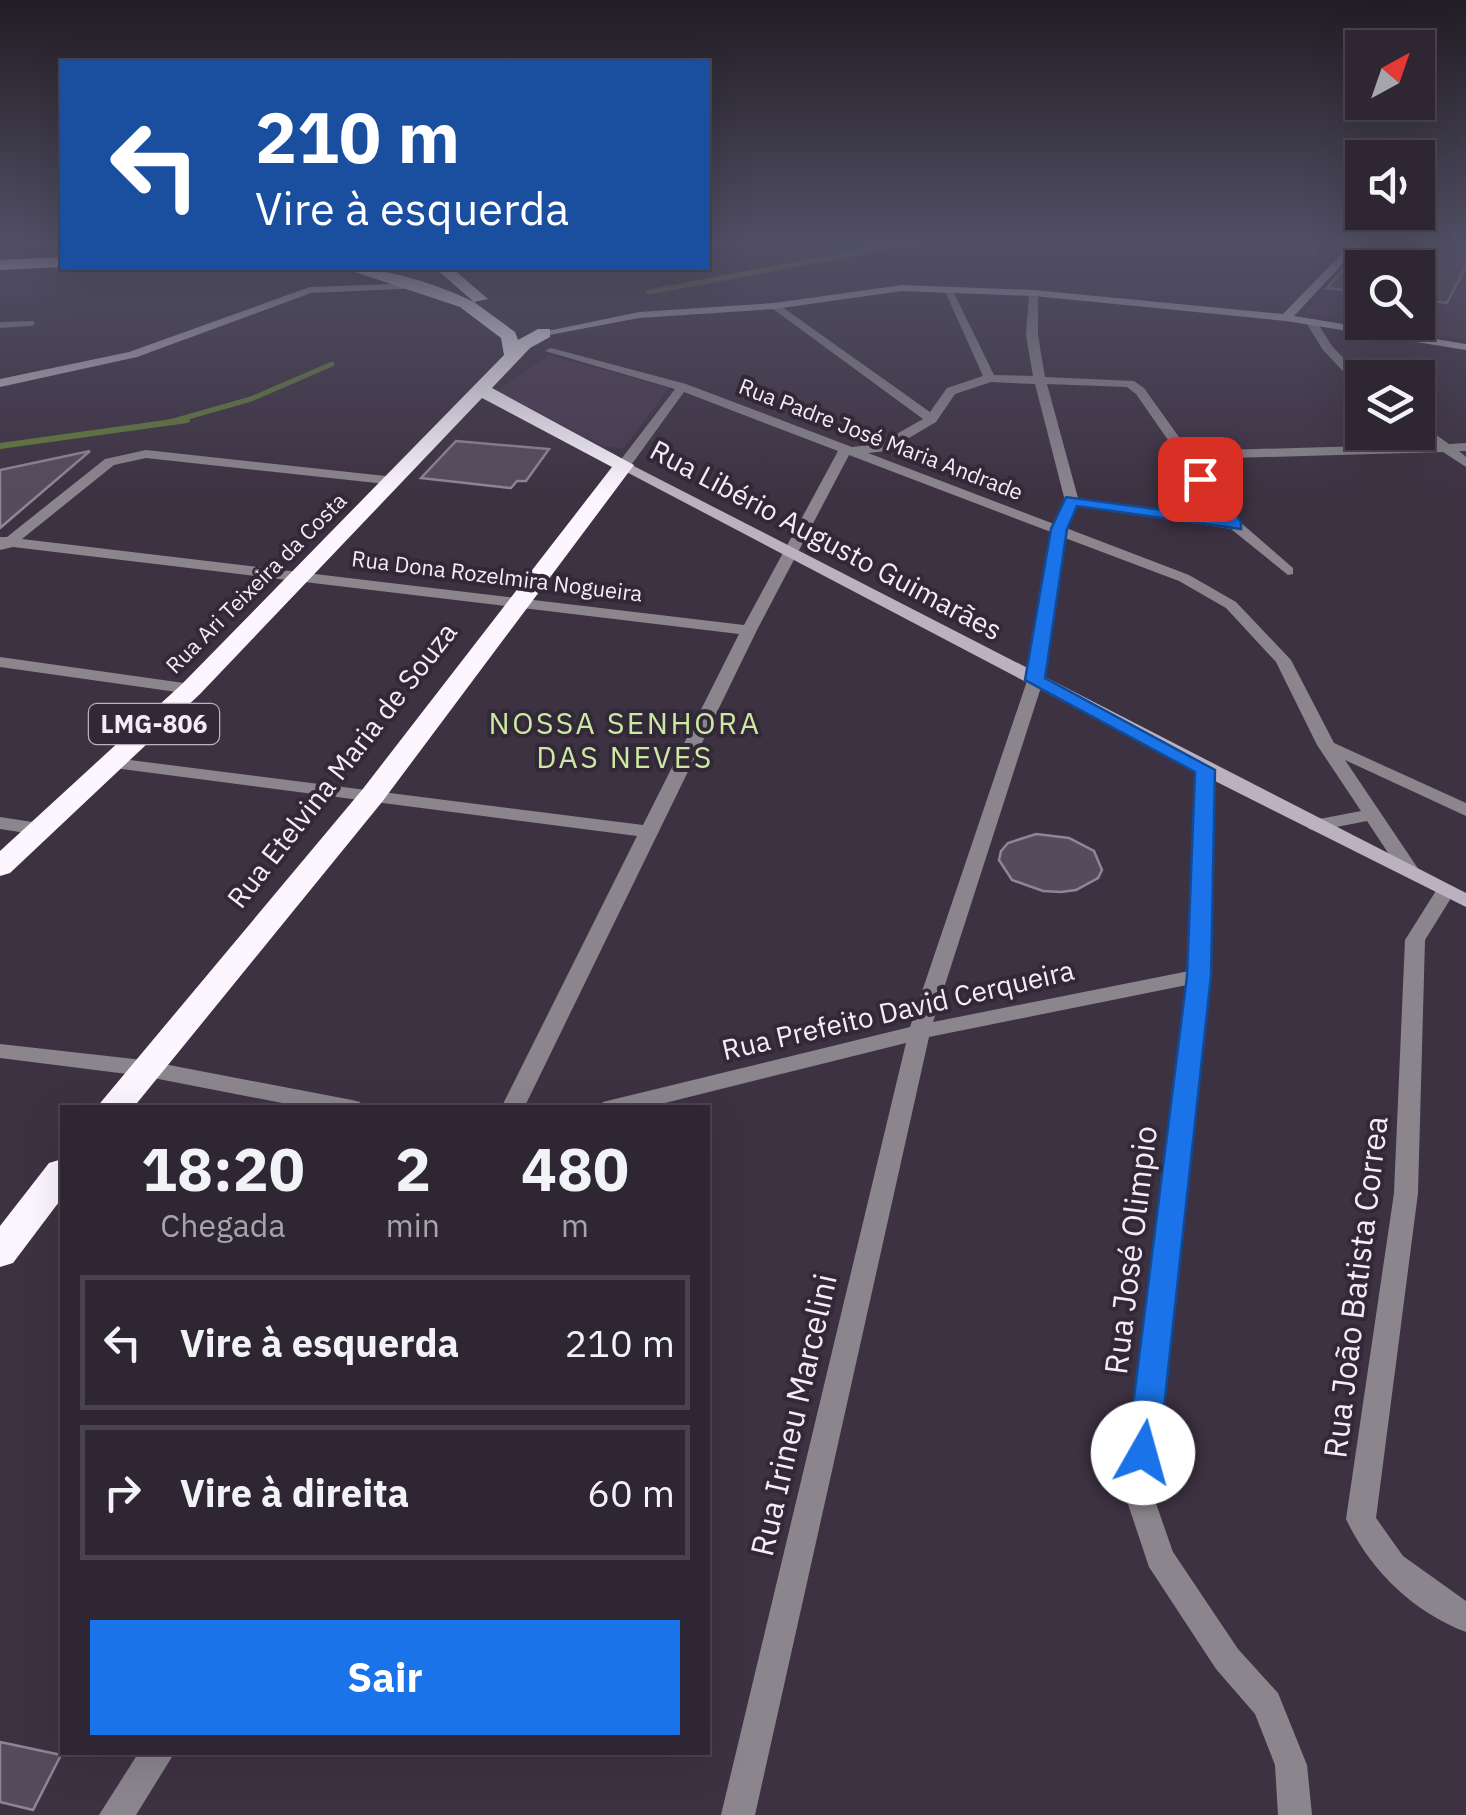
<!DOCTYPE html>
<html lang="pt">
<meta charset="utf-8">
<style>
:root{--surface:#2e2632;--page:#3a323e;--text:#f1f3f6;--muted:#a7a5ac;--line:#49434d;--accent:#1a73e8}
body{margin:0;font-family:"IBM Plex Sans",sans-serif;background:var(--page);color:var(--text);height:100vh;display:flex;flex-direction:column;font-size:38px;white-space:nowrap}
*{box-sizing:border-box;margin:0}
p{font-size:32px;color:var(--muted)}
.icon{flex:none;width:55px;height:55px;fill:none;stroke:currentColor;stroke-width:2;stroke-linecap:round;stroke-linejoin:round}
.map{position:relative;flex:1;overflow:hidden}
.details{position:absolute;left:60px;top:1105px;width:650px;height:650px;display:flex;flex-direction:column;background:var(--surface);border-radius:0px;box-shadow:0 10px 40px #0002,0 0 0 2px var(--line)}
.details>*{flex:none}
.hud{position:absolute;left:60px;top:60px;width:650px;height:210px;border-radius:0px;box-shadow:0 10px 40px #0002,0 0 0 2px var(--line);background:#1a4fa0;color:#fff;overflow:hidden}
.needle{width:65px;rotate:40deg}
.fabs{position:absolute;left:1345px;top:30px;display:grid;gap:20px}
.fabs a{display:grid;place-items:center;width:90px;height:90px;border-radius:0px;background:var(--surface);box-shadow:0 10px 40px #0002,0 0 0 2px var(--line);font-size:50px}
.pin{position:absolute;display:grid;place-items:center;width:85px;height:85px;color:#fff;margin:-42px;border-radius:20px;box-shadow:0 5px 15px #0006}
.me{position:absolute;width:110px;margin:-55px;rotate:7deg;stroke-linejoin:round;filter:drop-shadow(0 0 8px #0008)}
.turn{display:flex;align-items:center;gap:35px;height:210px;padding:0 30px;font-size:45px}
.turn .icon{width:130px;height:130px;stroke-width:2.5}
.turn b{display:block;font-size:70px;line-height:85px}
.eta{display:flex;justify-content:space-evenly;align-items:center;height:170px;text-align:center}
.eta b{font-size:60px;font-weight:700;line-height:70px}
.action{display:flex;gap:20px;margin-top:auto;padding:20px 30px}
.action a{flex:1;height:115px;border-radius:0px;background:var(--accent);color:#fff;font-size:40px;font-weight:700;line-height:115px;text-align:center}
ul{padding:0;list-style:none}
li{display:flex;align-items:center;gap:30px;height:135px;margin:0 20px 15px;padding:0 10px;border:5px solid var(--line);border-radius:0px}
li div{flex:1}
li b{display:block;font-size:38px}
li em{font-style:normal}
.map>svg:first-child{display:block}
.built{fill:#493a50}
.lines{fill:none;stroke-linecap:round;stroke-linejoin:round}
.stream-far1{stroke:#627b3a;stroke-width:5}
.stream{stroke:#627b3a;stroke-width:6}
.building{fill:#564b5c;stroke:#918497;stroke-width:2.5}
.street{fill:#8b868e;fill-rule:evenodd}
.secondary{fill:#bbb2bf;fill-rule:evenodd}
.highway{fill:#fcf7ff;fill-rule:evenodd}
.route{fill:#1a73e8;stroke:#114b97;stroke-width:2.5}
.labels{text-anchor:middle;stroke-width:8;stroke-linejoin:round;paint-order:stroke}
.far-street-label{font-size:22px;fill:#f4edf7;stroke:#322838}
.shield{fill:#322838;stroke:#bab2be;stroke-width:2.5}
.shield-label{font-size:25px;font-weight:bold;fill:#f4edf7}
.street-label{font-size:28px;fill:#f4edf7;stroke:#322838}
.neighbourhood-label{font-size:30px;letter-spacing:2.5px;fill:#cbe9a1;stroke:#322838}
.near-street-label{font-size:32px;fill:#f4edf7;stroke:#322838}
</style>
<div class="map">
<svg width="1466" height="1815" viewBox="0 0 1466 1815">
<rect width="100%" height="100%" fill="#3d3242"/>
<g class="built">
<polygon points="1436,240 1466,240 1466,340 1304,313 1354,258 1413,267 1362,268 1362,322 1418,322 1417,267"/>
<polygon points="549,355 669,388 624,448 604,447 497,391"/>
</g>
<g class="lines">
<g class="stream-far1">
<polyline points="649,292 926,240"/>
<polyline points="170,422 251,399 332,364"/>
</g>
<polyline class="stream" points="0,446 187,420"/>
</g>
<g class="building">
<polygon points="1436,240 1466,240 1466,266 1447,303 1418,299 1418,266"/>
<polygon points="1362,249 1362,292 1327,288"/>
<polygon points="456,441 549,449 526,481 517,481 511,488 421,478"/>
<polygon points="90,451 0,528 0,470"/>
<polygon points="1036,834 1069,838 1094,851 1102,870 1098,878 1076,890 1061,892 1043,891 1012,880 999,860 1001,851 1008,843"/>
<polygon points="0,1742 61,1755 33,1810 0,1802"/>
</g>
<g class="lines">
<g class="street">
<path d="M 943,287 L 952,289 L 994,375 L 1033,376 L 1026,335 L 1029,293 L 1038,291 L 1038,335 L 1045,377 L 1134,381 L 1144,388 L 1189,451 L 1433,444 L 1418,432 L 1418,422 L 1449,444 L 1466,443 L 1466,451 L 1459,451 L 1466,457 L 1466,467 L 1443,452 L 1195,459 L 1240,522 L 1293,568 L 1293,574 L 1288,575 L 1231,529 L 1077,506 L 1066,528 L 1189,575 L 1236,602 L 1291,660 L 1334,743 L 1466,803 L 1466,816 L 1345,760 L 1419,870 L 1416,874 L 1402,874 L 1367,821 L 1316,831 L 1309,829 L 1307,825 L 1309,821 L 1361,811 L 1317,745 L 1276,662 L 1226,608 L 1179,581 L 1065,538 L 1043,681 L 933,1022 L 1189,971 L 1196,769 L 1199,765 L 1211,765 L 1214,769 L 1210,976 L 1152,1492 L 1173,1552 L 1238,1649 L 1278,1693 L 1307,1765 L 1312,1815 L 1278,1815 L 1275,1765 L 1255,1714 L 1216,1669 L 1149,1567 L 1124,1492 L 1187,985 L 929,1037 L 755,1815 L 721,1815 L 906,1043 L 645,1108 L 600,1108 L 603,1102 L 611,1100 L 910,1027 L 1027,681 L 1051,532 L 849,455 L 757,630 L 524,1108 L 501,1108 L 637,836 L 114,768 L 105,763 L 114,758 L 643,825 L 739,634 L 13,547 L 0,550 L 0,537 L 7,537 L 105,459 L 146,450 L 395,477 L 402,481 L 395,485 L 146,458 L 114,465 L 22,539 L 744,625 L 838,451 L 684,392 L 629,468 L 619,468 L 619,462 L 675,389 L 545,351 L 551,348 L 686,384 L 852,447 L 879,444 L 923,419 L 769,306 L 778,304 L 930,412 L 947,388 L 983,376 ZM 991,382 L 1035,384 L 1065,501 L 1054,524 L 868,453 L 887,451 L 936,422 L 955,394 ZM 1047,384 L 1127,387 L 1136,394 L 1177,453 L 1177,458 L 1181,459 L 1224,519 L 1078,498 Z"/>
<polygon points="1307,319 1315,319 1332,346 1362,378 1362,387 1358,387 1323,350 1305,321"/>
<polygon points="34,321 34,325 30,326 0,328 0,322"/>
<polygon points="0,657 191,684 199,689 191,694 0,667"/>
<polygon points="0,817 39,823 48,829 39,835 0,829"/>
<path d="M 1446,884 L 1456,890 L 1425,940 L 1418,1193 L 1376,1518 L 1403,1556 L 1466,1601 L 1466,1632 C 1413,1612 1370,1570 1346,1519 L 1394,1193 L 1405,940 L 1439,886 Z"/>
<polygon points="0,1044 143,1060 352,1100 360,1102 363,1108 308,1108 143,1076 0,1058"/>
<polygon points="139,1752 175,1752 136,1815 99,1815"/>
</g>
<g class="secondary">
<polygon points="1355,240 1365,240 1294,316 1466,344 1466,350 1286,321 1034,296 902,291 774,309 639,318 544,336 538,333 639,312 774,303 902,285 1034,290 1283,314"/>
<polygon points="420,283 424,284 424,288 311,293 137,357 0,387 0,379 129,352 310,287"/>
<polygon points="624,461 1466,893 1466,907 1199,773 619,468 617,465"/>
</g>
<g class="highway">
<polygon points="62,257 62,267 0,270 0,260"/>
<path d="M 343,268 C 387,268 435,283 474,302 L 435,268 L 452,268 L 488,299 L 474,302 L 515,332 L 518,340 L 538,329 L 550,329 L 550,337 L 530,348 L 492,388 L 634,465 L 382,802 L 133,1108 L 96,1108 L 362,790 L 612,467 L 482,398 L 200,694 L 10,873 L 0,876 L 0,851 L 182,684 L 504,355 L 501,338 L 460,307 Z"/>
<polygon points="62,1159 62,1198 13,1263 0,1267 0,1226 49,1163"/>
</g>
</g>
<linearGradient id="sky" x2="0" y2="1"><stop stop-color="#221c24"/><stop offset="0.49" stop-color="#514f65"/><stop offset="1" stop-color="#514f65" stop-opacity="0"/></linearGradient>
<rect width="1466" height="494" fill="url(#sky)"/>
<polygon class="route" points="1200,474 1205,475 1241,522 1241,529 1077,506 1067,529 1045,678 1215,770 1211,976 1159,1453 1154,1462 1143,1466 1131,1462 1127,1453 1187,976 1195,772 1025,680 1051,529 1066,497 1222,518 1192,479"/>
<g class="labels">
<g class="far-street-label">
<text transform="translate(881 439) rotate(21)" y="8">Rua Padre José Maria Andrade</text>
<text transform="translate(497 576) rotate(7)" y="8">Rua Dona Rozelmira Nogueira</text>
<text transform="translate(256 583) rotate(-45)" y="8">Rua Ari Teixeira da Costa</text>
</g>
<rect class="shield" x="89" y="704" width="130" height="40" rx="8"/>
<g class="shield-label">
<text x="154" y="733">LMG-806</text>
</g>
<g class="street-label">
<text transform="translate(826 540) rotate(28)" y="10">Rua Libério Augusto Guimarães</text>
<text transform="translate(342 765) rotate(-52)" y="10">Rua Etelvina Maria de Souza</text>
<text transform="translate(898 1010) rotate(-13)" y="10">Rua Prefeito David Cerqueira</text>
</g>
<g class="neighbourhood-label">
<text x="625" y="734">NOSSA SENHORA<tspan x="625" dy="34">DAS NEVES</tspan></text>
</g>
<g class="near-street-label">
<text transform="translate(1131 1250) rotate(-83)" y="11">Rua José Olimpio</text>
<text transform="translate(1356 1287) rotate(-83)" y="11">Rua João Batista Correa</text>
<text transform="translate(794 1415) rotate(-77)" y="11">Rua Irineu Marcelini</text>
</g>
</g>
</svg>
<div class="fabs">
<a><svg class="needle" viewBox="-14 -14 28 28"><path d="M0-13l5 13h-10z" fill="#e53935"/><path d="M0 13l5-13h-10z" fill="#a7a5ac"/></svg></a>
<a><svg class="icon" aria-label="sound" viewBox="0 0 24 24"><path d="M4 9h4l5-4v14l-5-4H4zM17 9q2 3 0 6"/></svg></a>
<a><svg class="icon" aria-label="search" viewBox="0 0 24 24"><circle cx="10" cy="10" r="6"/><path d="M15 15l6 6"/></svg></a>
<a><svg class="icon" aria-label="layers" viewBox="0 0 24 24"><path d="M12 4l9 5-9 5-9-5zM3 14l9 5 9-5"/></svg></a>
</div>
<div class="pin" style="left:1200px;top:479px;background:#d93025"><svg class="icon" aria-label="arrive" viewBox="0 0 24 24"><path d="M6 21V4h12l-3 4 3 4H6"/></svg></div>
<svg class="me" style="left:1143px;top:1453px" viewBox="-20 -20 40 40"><circle r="19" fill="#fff"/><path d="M0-13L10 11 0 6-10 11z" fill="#1a73e8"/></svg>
<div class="hud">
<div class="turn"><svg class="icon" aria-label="left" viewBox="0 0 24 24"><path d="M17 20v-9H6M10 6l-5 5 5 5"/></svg><div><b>210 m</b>Vire à esquerda</div></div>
</div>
<section class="details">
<div class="eta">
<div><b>18:20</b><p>Chegada</p></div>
<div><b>2</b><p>min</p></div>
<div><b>480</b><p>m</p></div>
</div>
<ul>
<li><svg class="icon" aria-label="left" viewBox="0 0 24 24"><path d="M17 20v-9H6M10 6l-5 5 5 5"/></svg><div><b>Vire à esquerda</b></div><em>210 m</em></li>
<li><svg class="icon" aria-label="right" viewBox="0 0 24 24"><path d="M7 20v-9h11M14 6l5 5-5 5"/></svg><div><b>Vire à direita</b></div><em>60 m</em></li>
</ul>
<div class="action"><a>Sair</a></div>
</section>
</div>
